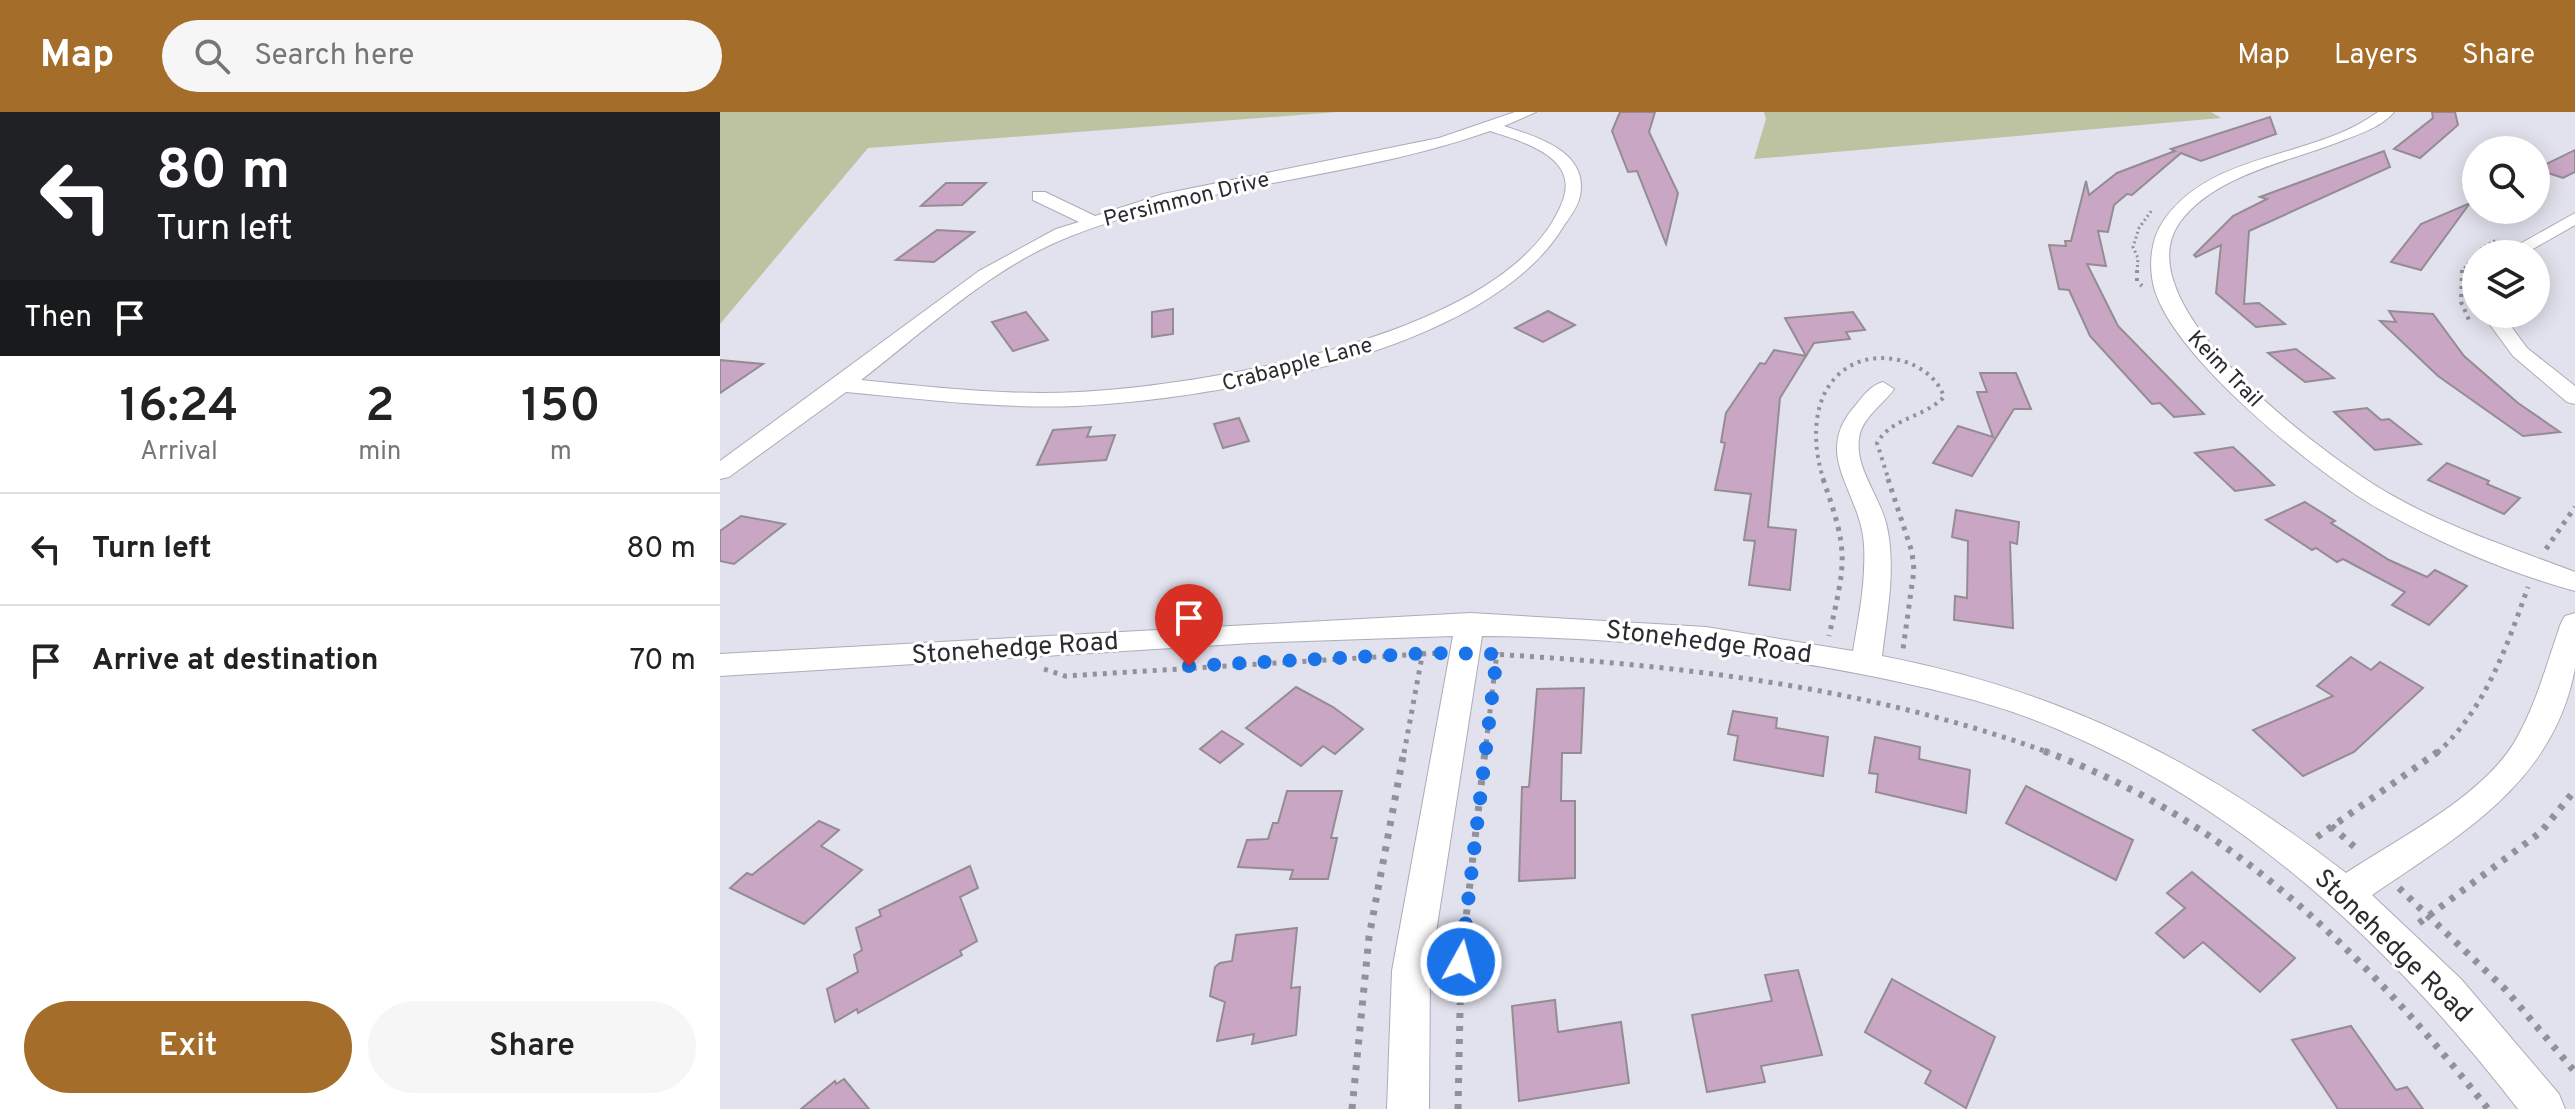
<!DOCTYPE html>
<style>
:root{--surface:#fff;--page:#f6f6f6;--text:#222;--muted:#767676;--line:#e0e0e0;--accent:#a46d29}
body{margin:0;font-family:Overpass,sans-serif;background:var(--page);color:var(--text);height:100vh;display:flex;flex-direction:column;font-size:30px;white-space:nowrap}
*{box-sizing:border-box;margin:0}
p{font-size:26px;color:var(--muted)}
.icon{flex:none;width:44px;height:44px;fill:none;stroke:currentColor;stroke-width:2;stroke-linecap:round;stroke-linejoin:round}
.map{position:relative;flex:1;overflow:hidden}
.details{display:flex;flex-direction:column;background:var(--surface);width:720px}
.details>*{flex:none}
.banner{background:#202124;color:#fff;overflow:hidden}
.tools{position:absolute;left:1742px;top:24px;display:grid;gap:16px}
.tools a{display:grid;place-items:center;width:88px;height:88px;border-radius:50%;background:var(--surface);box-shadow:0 4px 20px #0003;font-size:40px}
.pin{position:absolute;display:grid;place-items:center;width:68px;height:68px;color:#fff;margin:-82px -34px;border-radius:50% 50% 50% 0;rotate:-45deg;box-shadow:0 0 8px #0007}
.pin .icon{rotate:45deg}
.me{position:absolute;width:88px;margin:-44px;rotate:7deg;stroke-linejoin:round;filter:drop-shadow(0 0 6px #0008)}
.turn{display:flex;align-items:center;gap:28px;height:168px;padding:0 24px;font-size:36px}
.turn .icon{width:104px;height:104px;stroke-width:2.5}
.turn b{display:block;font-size:56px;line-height:68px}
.then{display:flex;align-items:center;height:76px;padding:0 24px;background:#0003;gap:16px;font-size:30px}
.eta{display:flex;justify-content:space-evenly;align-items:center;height:136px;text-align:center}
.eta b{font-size:48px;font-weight:600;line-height:56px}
.action{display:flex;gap:16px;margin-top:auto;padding:16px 24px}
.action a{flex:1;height:92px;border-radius:48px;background:var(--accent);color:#fff;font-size:32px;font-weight:600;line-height:92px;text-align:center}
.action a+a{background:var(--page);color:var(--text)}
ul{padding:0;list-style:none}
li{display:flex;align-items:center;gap:24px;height:112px;padding:0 24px;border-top:2px solid var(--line)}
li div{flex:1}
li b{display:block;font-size:30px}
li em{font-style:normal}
header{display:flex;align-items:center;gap:48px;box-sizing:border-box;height:112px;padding:0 40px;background:var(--accent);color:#fff}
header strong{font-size:38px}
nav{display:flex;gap:44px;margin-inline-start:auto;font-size:28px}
.search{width:560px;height:72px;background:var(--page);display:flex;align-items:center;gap:20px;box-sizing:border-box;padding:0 28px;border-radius:44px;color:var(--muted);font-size:30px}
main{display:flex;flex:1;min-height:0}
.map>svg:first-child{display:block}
.green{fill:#bdc2a0}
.building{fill:#c9a6c4;stroke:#958c93;stroke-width:2}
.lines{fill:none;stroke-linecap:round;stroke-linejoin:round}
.minor-casing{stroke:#acacb7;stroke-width:2}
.path-far3{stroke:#909199;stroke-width:3;stroke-dasharray:2 3;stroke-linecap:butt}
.path-far2{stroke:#909199;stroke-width:4;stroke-dasharray:3 5;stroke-linecap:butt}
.path-far1{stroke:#909199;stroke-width:5;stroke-dasharray:4 6;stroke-linecap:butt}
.path{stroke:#909199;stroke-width:7;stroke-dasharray:5 8;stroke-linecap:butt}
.minor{fill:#fff;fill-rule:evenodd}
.route{stroke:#1a73e8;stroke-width:14;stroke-dasharray:0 25.2}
.labels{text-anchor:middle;stroke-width:6;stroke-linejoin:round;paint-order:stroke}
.far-street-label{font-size:22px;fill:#2c2c30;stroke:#fff}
.street-label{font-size:26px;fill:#2c2c30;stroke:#fff}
</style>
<header>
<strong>Map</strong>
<div class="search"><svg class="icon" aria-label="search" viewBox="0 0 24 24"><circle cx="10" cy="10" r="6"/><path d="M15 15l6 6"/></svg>Search here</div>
<nav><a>Map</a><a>Layers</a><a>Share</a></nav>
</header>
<main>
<section class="details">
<div class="banner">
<div class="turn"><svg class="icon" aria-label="left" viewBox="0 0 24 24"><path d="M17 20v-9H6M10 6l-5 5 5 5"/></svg><div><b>80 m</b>Turn left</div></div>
<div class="then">Then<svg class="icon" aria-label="arrive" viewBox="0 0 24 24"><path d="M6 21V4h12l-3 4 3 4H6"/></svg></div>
</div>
<div class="eta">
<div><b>16:24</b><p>Arrival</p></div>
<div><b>2</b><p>min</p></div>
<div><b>150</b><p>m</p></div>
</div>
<ul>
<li><svg class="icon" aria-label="left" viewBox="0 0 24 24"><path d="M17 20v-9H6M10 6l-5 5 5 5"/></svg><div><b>Turn left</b></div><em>80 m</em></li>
<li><svg class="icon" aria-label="arrive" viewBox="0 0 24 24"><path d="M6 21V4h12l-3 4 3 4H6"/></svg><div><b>Arrive at destination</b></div><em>70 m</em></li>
</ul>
<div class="action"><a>Exit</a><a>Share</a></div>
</section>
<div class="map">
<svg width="1855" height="997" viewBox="0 0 1855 997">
<rect width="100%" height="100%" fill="#e1e2ed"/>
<g class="green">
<polygon points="0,0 617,0 148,36 0,212"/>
<polygon points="1044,0 1491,0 1501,6 1034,47 1046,7"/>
</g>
<g class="building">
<polygon points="900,0 935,0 929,20 958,81 946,132 917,59 908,60 892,19"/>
<polygon points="1712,0 1735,0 1738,13 1700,46 1674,37 1713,6"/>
<polygon points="1550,5 1556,22 1481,49 1461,41 1412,83 1407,82 1394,93 1388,120 1378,119 1386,154 1367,152 1398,214 1484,302 1454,305 1440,291 1432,292 1370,224 1349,178 1339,177 1329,133 1346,134 1345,129 1351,129 1366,69 1369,83 1397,61 1455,39 1451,37"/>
<polygon points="1855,38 1855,60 1843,66 1816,57"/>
<polygon points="1664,39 1670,55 1529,119 1524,192 1539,191 1565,212 1536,215 1496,181 1501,133 1476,145 1474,143 1513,104 1547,87 1540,85"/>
<polygon points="226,71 266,71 242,93 201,94"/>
<polygon points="1750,91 1701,158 1671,150 1701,112"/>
<polygon points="217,118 254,120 214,150 176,148"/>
<polygon points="453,197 453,222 432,225 432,200"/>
<polygon points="828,199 855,213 823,230 795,216"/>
<polygon points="1669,199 1713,202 1744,244 1798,291 1840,320 1803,324 1718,264 1660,209 1676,210"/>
<polygon points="306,200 328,228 293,239 272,210"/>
<polygon points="1133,200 1145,218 1126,220 1130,227 1094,231 1086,244 1065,206"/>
<polygon points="1576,237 1614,266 1585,270 1548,241"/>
<polygon points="1054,238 1086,244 1060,286 1048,415 1076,418 1070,478 1029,473 1035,429 1024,428 1031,382 995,378 1005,331 1001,330 1006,301 1040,251 1045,252"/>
<polygon points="0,248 43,252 0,281"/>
<polygon points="1260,261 1296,261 1311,297 1294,297 1252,364 1213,351 1238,314 1273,325 1257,280 1267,280"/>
<polygon points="1647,296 1661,308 1669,307 1701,332 1655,338 1614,300"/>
<polygon points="519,306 529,329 503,336 494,312"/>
<polygon points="371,315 367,325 395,323 386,348 317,353 333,318"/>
<polygon points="1513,335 1554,373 1515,379 1475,341"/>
<polygon points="1727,351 1769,369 1767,372 1800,386 1784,402 1708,368"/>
<polygon points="1585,390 1615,409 1611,411 1669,448 1707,465 1715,458 1747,474 1709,513 1672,493 1685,480 1623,447 1617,450 1596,436 1592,438 1546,408"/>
<polygon points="1236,398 1299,410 1297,432 1290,430 1293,516 1234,508 1235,484 1247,486 1248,429 1232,425"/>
<polygon points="21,404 65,412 14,452 0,449 0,419"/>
<polygon points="1631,545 1651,558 1660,550 1703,576 1634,640 1583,664 1533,618 1613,584 1597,574"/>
<polygon points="576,575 613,595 643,617 615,642 603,634 581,654 526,616"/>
<polygon points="864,576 861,641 842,641 841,689 855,689 855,766 799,769 802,675 809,675 817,577"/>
<polygon points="1013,599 1057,606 1056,616 1108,625 1103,664 1014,648 1018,624 1008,622"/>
<polygon points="502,619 523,632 500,651 480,637"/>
<polygon points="1155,625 1200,635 1199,647 1250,658 1246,701 1156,680 1158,662 1149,661"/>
<polygon points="1306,674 1413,728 1396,768 1286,711"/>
<polygon points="567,679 622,679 611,726 617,726 608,767 570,767 573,758 518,755 527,728 548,727 553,711 558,711"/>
<polygon points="99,709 119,718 101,734 142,758 84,812 10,776 27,761 32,763"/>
<polygon points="250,754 258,776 240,785 257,829 240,839 242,843 138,901 137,897 115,910 107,877 138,860 134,843 142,838 136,816 161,804 159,798"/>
<polygon points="1472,760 1575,846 1540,880 1483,830 1464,846 1436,821 1465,796 1447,781"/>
<polygon points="577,816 571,876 580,875 576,923 532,932 534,922 497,929 505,890 490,884 495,855 500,851 512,849 516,823"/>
<polygon points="1078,858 1102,943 1041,954 1045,970 987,980 972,903 1052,889 1045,863"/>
<polygon points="1172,867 1275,925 1246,996 1205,971 1211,959 1145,920"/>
<polygon points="835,888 838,920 901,910 909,971 799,989 792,894"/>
<polygon points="1631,914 1676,978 1687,975 1703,997 1618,997 1572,928"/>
<polygon points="124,967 149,997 81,997 115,969 116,972"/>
</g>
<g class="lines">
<g class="minor-casing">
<g id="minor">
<path d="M 795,0 L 816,0 L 784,14 C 816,25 869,39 860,84 C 858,95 849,106 843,115 C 768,240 493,288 356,294 C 279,297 202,287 126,280 L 9,365 L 0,367 L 0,349 L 259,159 L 336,117 L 359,110 L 313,88 L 313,80 L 325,80 L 375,104 L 443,82 L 719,26 ZM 770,19 C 800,29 859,44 843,88 C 793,224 486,273 359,280 C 286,284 213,275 141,268 C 206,218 273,154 351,124 C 486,71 634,67 770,19 Z"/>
<path d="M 1658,0 L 1674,0 C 1659,17 1636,23 1616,31 C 1566,50 1494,64 1460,110 C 1399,194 1613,351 1675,385 C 1732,417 1795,437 1855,460 L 1855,479 C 1789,461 1719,431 1659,397 C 1596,361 1457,248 1435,179 C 1428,156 1430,128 1444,108 C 1492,39 1595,47 1658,0 Z"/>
<polygon points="1855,101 1855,113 1804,142 1782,142"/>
<polygon points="1762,202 1782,202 1807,236 1855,274 1855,292 1847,290 1793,244"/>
<path d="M 1163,270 L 1174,277 C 1163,293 1141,306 1139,327 C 1135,358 1161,385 1167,415 C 1176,457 1167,502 1162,544 C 1343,579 1481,649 1626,761 C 1679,726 1760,686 1794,631 C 1816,594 1827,551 1841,511 L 1845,504 L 1855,501 C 1855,518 1855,539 1855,556 C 1834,671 1740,723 1652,783 L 1741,867 L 1839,982 L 1845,997 L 1798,997 C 1675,838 1525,696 1337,617 C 1277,591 1210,576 1146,563 C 1019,538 892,525 762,524 L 710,859 L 709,997 L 667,997 L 672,859 L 733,524 L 532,531 L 0,564 L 0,542 L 750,501 L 986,515 L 1133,539 C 1139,504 1146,469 1144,433 C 1141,379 1091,344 1135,294 C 1143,284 1151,273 1163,270 Z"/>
</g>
</g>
<g class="path-far3">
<polyline points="1417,160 1418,146 1413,135 1419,116 1432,98"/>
<polyline points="1741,160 1762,136 1778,127"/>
</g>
<g class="path-far2">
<polyline points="1417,158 1417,169 1422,174"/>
<polyline points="1742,158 1741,190 1750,210"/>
<path d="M 1104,369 C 1092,334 1090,283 1124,258 C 1155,234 1212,248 1224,285 C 1204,306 1172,305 1157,331 L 1169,369"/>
</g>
<g class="path-far1">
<path d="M 1103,367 C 1129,441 1126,448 1109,524"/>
<polyline points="1168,367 1192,440 1194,458 1183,537"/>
<polyline points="1826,437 1855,395"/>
<path d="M 770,542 C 962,553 1148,575 1330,641"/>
<polyline points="324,557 345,564 720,541"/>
<polyline points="684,641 703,539"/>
<polyline points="765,641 777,540"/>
<path d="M 1717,641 C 1765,598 1787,534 1808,475"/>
</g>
<g class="path">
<path d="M 1324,639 C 1512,708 1647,844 1768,997"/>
<polyline points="1611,714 1639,739"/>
<polyline points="1597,725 1719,639"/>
<polyline points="1679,776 1786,878 1855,960"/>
<polyline points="1699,811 1821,720 1855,678"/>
<polyline points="632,997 649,825 684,639"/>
<polyline points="738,997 741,850 765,639"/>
</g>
<use href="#minor" class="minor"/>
</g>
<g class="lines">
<polyline class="route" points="469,554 711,541 777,542 741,850"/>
</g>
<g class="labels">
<g class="far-street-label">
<text transform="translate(466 86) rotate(-14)" y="8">Persimmon Drive</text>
<text transform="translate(577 251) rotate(-15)" y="8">Crabapple Lane</text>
<text transform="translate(1506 256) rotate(46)" y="8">Keim Trail</text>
</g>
<g class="street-label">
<text transform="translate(989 529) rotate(7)" y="9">Stonehedge Road</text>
<text transform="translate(295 535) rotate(-4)" y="9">Stonehedge Road</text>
<text transform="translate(1674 833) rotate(44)" y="9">Stonehedge Road</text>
</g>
</g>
</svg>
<div class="tools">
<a><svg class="icon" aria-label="search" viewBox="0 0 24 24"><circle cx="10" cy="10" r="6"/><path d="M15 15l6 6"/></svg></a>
<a><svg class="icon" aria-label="layers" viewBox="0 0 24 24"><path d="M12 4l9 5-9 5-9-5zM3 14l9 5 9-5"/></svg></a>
</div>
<div class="pin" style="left:469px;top:554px;background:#d93025"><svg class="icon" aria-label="arrive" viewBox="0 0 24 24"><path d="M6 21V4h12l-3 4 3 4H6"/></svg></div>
<svg class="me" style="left:741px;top:850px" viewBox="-20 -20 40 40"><circle r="17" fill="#1a73e8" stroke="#fff" stroke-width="3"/><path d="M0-11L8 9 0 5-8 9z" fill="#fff"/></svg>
</div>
</main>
